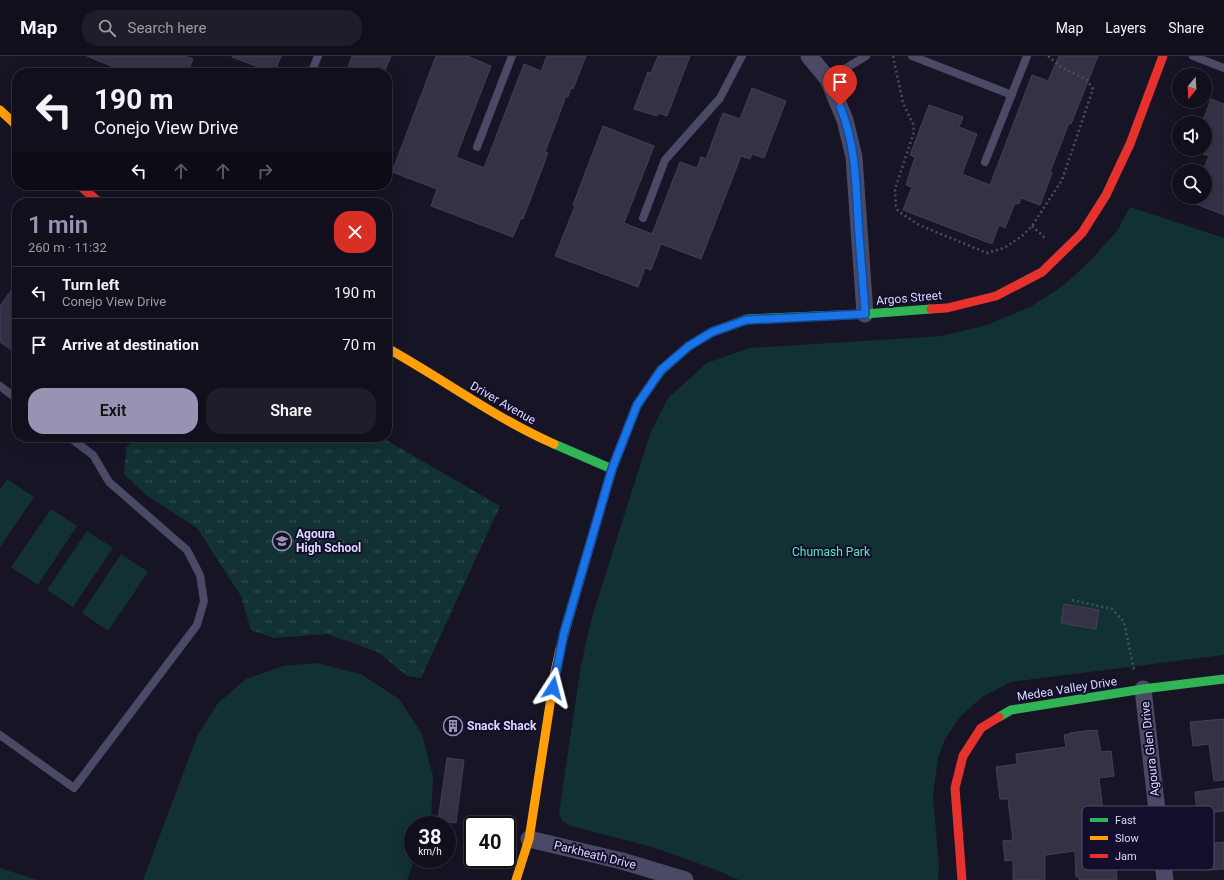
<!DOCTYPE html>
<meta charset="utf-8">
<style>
:root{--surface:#110f1c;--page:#1e1d29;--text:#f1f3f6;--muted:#9c9ca3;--line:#302f3b;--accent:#9794b3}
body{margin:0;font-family:Roboto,sans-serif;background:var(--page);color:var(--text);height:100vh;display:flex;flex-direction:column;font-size:15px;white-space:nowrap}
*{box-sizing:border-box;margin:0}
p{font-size:13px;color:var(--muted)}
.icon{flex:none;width:22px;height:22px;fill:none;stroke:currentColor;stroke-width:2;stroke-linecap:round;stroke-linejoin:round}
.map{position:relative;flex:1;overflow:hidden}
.panel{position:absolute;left:12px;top:142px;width:380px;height:244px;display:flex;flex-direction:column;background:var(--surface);border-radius:16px;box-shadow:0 4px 16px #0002,0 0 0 1px var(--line)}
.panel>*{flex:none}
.banner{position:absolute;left:12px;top:12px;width:380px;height:122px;border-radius:16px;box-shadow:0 4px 16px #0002,0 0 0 1px var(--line);background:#110f1c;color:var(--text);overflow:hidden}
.needle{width:26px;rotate:198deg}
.buttons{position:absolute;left:1172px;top:12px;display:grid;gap:8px}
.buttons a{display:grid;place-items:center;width:40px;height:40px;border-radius:50%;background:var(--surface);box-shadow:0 4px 16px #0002,0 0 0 1px var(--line);font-size:20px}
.speed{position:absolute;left:404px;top:760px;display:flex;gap:8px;font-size:20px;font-weight:700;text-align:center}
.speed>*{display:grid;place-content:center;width:52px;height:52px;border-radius:50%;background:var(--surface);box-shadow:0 4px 16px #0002,0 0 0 1px var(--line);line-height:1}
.speed small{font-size:10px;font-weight:400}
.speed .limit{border:2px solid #111;border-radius:6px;background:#fff;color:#111}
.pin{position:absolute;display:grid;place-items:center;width:34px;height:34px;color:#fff;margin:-41px -17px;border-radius:50% 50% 50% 0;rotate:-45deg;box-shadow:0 0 4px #0007}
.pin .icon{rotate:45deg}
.me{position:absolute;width:44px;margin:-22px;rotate:9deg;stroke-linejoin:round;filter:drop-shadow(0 0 3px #0008)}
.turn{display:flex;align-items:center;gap:14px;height:84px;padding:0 16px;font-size:18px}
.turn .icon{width:52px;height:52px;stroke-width:2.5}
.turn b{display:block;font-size:28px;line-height:34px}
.lanes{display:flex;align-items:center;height:38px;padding:0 16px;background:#0003;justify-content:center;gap:20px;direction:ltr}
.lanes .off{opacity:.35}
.round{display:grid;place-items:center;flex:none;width:42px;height:42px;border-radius:16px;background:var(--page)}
.overview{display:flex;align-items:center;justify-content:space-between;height:68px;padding:0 16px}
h1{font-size:24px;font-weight:600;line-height:30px;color:var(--accent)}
.button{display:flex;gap:8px;margin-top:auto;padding:8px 16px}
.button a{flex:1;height:46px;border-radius:16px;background:var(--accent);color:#111;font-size:16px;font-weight:600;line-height:46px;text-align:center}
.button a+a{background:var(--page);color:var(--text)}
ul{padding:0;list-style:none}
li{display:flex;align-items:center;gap:12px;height:52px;padding:0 16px;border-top:1px solid var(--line)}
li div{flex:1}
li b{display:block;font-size:15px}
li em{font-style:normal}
header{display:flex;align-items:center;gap:24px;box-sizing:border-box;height:56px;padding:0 20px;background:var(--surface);border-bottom:1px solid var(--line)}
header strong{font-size:19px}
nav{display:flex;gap:22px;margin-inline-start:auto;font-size:14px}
.search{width:280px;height:36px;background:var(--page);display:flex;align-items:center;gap:10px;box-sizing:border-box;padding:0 14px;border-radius:16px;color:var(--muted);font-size:15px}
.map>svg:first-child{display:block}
.grass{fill:url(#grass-tufts)}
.green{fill:#123132}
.building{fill:#363246;stroke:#433f58}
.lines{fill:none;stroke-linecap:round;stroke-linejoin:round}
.path{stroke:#425263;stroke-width:2.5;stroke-dasharray:2 3;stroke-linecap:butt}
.lane{stroke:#4a4966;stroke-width:8}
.street{stroke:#4a4966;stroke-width:17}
.fast{stroke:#30b455;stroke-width:9}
.slow{stroke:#ff9f0a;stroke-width:9}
.jam{stroke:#e5322d;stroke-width:9}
.route-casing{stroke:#114b97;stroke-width:10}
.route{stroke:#1a73e8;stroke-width:7}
.labels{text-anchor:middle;stroke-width:4;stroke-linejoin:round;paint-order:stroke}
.street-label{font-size:12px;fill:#dcd9ff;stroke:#120e2b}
.poi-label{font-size:12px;font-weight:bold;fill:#dcd9ff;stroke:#120e2b;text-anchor:start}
.park-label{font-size:12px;fill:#59ebc2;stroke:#120e2b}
.key{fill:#120e2b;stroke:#4f4b6b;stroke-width:1}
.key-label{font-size:11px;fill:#dcd9ff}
</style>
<header>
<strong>Map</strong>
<div class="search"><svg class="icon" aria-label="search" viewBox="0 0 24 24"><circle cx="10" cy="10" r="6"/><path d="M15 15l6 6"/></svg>Search here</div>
<nav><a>Map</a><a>Layers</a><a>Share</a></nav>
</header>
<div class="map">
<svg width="1224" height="824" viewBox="0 0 1224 824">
<defs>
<pattern id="grass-tufts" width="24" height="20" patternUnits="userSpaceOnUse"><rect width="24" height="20" fill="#123132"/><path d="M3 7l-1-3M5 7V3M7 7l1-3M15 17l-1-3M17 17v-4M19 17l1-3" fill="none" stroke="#344e51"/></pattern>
</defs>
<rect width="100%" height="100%" fill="#171425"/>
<polygon class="grass" points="135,381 381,381 500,450 421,622 407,620 378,596 327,578 274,582 251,574 241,540 197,472 146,439 124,418 126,392"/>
<g class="green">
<polygon points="1130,151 1224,182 1224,599 1011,626 982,641 961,660 945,683 938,703 933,740 939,811 938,824 739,824 711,812 652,791 571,770 562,765 559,757 581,609 592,561 650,378 668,342 707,307 749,292 942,280 987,269 1030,251 1064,229 1090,205 1117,175"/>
<polygon points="7,423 34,441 0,491 0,434"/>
<polygon points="51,453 77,470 38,529 11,511"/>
<polygon points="87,475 113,492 73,551 47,534"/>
<polygon points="121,498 148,516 108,575 82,557"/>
<polygon points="316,607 361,618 399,643 422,678 433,720 431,764 429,769 413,769 413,803 415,803 407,824 143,824 198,678 218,647 246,623 283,610"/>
<polygon points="0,812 38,824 0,824"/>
</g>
<g class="building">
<polygon points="87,0 184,0 193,3 187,17 128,17"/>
<polygon points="232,0 281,0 274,17 232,1"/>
<polygon points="352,0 391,0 384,17 346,17"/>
<polygon points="436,0 467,0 491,10 456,101 484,112 524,8 541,15 547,0 586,0 573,33 571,32 568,41 566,40 545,96 548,97 523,163 521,162 513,181 431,150 437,133 392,116"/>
<polygon points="658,0 690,0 667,60 659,57 657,60 634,53 648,16 651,17"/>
<polygon points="1059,0 1098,0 1071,68 1069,67 1050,116 1052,117 1040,149 1021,142 1019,148 1015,147 1005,172 999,169 992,188 903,154 912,131 906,129 915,101 910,99 929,49 963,61 959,71 977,78 962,118 990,129 1032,19 1048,25"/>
<polygon points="752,32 786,45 764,102 752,98 750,103 741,100 701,203 661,188 651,214 645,212 638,231 555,200 575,150 573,149 603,70 654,90 624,167 652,178 680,106 697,112 701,101 706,103 723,57 740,63"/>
<polygon points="1211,43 1224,48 1224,159 1191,146 1193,141 1205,141 1205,115 1203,115 1209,100 1192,94 1205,93 1205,67 1202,67"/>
<polygon points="17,226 17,298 0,286 0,250"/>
<polygon points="1064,548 1099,554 1096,573 1061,567"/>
<polygon points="1224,663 1224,724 1214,725 1209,688 1193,690 1190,666"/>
<polygon points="1092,674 1093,675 1097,674 1101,696 1111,695 1114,720 1099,722 1103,755 1118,753 1121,774 1114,775 1117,824 1079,824 1079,821 1076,821 1075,795 1045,799 1045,824 1013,824 1013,804 1005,805 1003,785 1013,784 1008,743 1000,743 996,711 1017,708 1016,698 1066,691 1064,679 1070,678 1070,677"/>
<polygon points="447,702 464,704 456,767 438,765"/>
<polygon points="1224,732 1224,755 1197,758 1195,736"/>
<polygon points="1224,786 1224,813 1206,814 1203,788"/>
</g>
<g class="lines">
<g class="path">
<polyline points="893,0 903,47 913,68 914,76 895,133 896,150 898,155 919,169 987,197 1004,192 1022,180 1032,170 1062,124 1093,33 1087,24 1061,11 1048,0"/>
<polyline points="1032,170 1045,182"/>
<polyline points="1072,544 1112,553 1124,566 1134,614"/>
</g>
<g class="lane">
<polyline points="912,0 1012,39"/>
<polyline points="1193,0 1224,12"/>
<polyline points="311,17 318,0"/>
<polyline points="828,23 866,0"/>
<polyline points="477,91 512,0"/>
<polyline points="985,106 1027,0"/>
<polyline points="643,162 665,104 720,42 742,0"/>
<polyline points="0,330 17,343"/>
<polyline points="0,679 74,732 197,569 204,545 200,519 187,494 109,426 93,399 69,381"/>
</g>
<g class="street">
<polyline points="809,0 828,23 845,64 854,101 865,258"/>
<polyline points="1143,633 1165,824"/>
<polyline points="529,783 622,805 685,824"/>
</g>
<g class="fast">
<polyline points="651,329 661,315 689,290 712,276 747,263 865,258 931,253"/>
<polyline points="554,388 612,413"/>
<polyline points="999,661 1011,654 1143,633 1224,623"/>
</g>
<g class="slow">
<polyline points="0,54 17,70"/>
<path d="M 387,292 C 443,323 495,362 554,388"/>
<polyline points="516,824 529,783 555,616 560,593"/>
</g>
<g class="jam">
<polyline points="79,129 100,147"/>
<polyline points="931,253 947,252 996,240 1042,216 1082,177 1106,139 1130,88 1163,0"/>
<polyline points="560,593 612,413 637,349 651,329"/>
<polyline points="962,824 955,732 963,700 981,672 999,661"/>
</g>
</g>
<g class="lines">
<g class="route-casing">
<path id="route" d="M 553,632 L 564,577 L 612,413 L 637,349 L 661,314 L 689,290 L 712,276 L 746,264 L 865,258 C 863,226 860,195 858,164 C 856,124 855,87 840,50"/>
</g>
<use href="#route" class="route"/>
</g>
<defs>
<g id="school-ring" transform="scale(1)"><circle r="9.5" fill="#120e2b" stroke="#9794b3" stroke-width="1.5"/><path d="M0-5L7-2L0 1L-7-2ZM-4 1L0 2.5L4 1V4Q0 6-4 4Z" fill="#9794b3"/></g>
<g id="building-ring" transform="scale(1)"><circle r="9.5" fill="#120e2b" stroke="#9794b3" stroke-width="1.5"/><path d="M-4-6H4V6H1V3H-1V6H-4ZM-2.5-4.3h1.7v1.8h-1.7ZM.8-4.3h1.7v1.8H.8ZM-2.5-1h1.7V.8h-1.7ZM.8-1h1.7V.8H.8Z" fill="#9794b3"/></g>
</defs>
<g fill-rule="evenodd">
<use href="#school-ring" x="282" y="485"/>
<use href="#building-ring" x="453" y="670"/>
</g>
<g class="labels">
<g class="street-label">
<text transform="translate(909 242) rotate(-5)" y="4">Argos Street</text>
<text transform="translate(503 347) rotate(30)" y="4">Driver Avenue</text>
<text transform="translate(1067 633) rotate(-9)" y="4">Medea Valley Drive</text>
<text transform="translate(1150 693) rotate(-96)" y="4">Agoura Glen Drive</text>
<text transform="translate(595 799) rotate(14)" y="4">Parkheath Drive</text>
</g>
<g class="poi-label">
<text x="296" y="482">Agoura<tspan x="296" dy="14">High School</tspan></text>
<text x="467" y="674">Snack Shack</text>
</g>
<g class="park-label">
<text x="831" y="500">Chumash Park</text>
</g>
</g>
<rect x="1082" y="750" width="132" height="64" rx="6" class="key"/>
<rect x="1090" y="762" width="18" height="4" fill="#30b455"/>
<rect x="1090" y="780" width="18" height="4" fill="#ff9f0a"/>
<rect x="1090" y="798" width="18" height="4" fill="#e5322d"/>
<g class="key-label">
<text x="1115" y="768">Fast</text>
<text x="1115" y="786">Slow</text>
<text x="1115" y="804">Jam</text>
</g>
</svg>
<div class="buttons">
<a><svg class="needle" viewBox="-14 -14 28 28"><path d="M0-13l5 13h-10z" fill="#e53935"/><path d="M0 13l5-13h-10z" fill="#9c9ca3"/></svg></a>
<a><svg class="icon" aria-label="sound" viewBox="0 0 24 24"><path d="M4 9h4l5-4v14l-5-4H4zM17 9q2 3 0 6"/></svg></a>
<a><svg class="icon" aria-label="search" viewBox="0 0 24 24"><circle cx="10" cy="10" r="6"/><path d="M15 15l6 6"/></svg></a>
</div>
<div class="speed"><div>38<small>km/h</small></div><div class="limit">40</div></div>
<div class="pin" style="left:840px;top:50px;background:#d93025"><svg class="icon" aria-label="arrive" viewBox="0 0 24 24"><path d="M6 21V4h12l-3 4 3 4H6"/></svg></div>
<svg class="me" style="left:553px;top:632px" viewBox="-20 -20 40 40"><path d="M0-17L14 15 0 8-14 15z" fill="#1a73e8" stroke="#fff" stroke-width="4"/></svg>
<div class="banner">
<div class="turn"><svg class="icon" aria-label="left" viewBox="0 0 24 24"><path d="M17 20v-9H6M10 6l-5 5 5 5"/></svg><div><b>190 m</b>Conejo View Drive</div></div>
<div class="lanes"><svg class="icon" aria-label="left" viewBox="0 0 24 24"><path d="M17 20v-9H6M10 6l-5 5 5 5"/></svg><svg class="icon off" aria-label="ahead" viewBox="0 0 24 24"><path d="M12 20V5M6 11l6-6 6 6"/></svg><svg class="icon off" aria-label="ahead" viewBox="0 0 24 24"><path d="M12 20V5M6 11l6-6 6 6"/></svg><svg class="icon off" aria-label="right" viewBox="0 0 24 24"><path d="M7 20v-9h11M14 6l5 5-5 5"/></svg></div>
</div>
<section class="panel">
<div class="overview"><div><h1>1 min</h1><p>260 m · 11:32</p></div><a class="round" style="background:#d93025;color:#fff"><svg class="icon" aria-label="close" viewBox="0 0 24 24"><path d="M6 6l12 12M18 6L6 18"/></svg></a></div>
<ul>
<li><svg class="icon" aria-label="left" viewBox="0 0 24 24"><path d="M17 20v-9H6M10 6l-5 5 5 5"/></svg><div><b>Turn left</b><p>Conejo View Drive</p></div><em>190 m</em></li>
<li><svg class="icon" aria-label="arrive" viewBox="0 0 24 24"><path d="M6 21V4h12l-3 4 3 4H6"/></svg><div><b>Arrive at destination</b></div><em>70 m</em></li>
</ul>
<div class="button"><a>Exit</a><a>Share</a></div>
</section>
</div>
